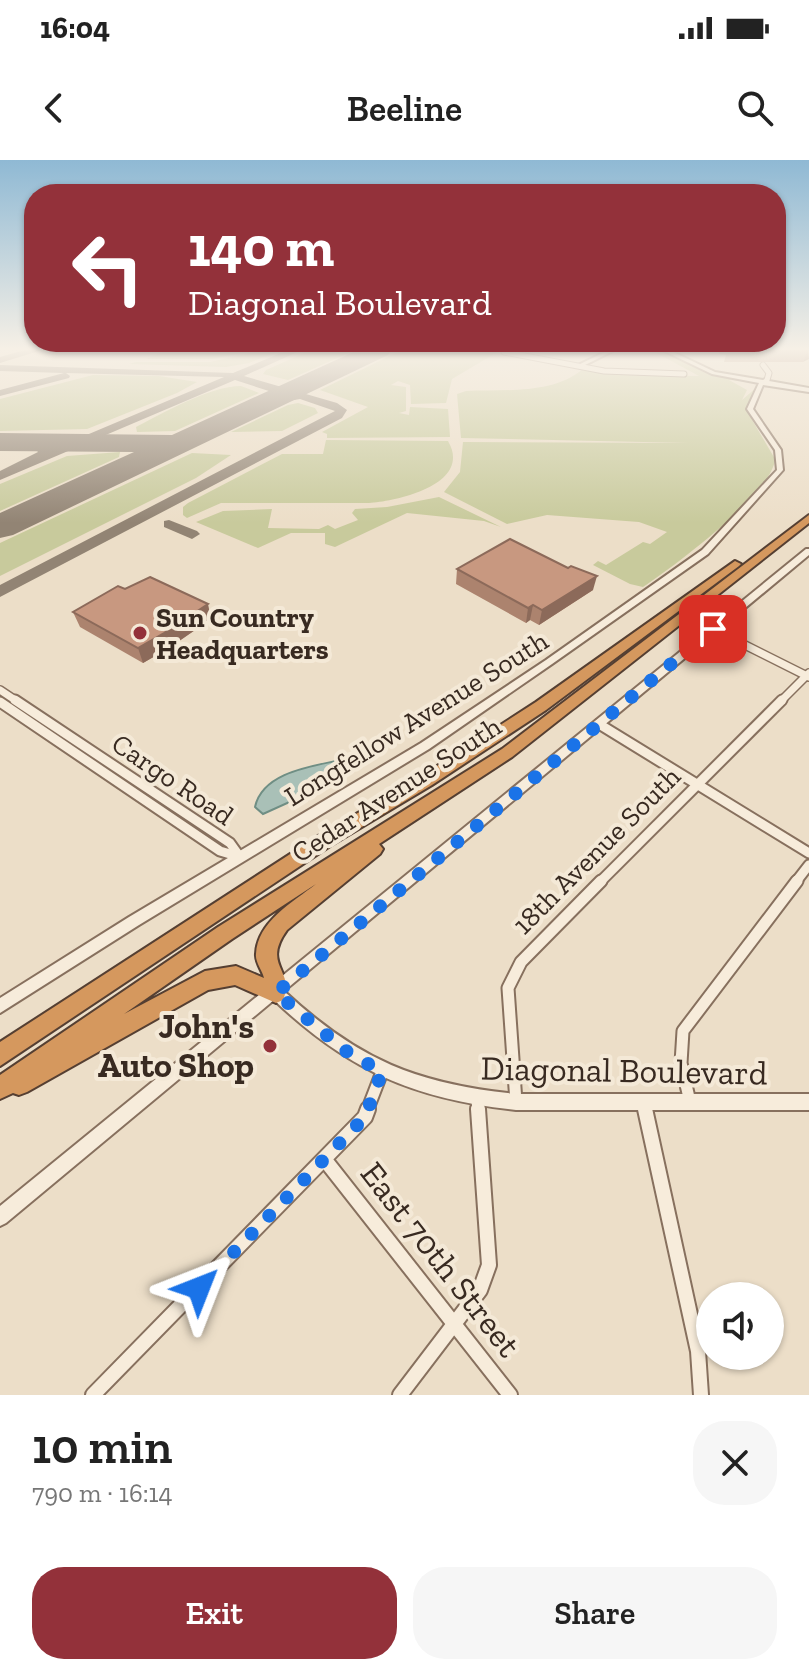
<!DOCTYPE html>
<meta charset="utf-8">
<style>
:root{--surface:#fff;--page:#f6f6f6;--text:#222;--muted:#767676;--accent:#93313a}
body{margin:0;font-family:"Zilla Slab",serif;background:var(--page);color:var(--text);height:100vh;display:flex;flex-direction:column;font-size:30px;white-space:nowrap}
*{box-sizing:border-box;margin:0}
p{font-size:26px;color:var(--muted)}
.icon{flex:none;width:44px;height:44px;fill:none;stroke:currentColor;stroke-width:2;stroke-linecap:round;stroke-linejoin:round}
.map{position:relative;height:1235px;overflow:hidden}
.panel{display:flex;flex-direction:column;background:var(--surface);flex:1}
.panel>*{flex:none}
.hud{position:absolute;left:24px;top:24px;width:762px;height:168px;border-radius:32px;box-shadow:0 2px 6px #0004;background:#93313a;color:#fff;overflow:hidden}
.tools{position:absolute;left:696px;top:1122px;display:grid;gap:16px}
.tools a{display:grid;place-items:center;width:88px;height:88px;border-radius:50%;background:var(--surface);box-shadow:0 2px 6px #0004;font-size:40px}
.pin{position:absolute;display:grid;place-items:center;width:68px;height:68px;color:#fff;margin:-34px;border-radius:16px;box-shadow:0 4px 12px #0006}
.me{position:absolute;width:88px;margin:-44px;rotate:45deg;stroke-linejoin:round;filter:drop-shadow(0 0 6px #0008)}
.turn{display:flex;align-items:center;gap:28px;height:168px;padding:0 32px;font-size:36px}
.turn .icon{width:104px;height:104px;stroke-width:2.5}
.turn b{display:block;font-size:56px;line-height:68px}
.round{display:grid;place-items:center;flex:none;width:84px;height:84px;border-radius:32px;background:var(--page)}
.head{display:flex;align-items:center;justify-content:space-between;height:136px;padding:0 32px}
h1{font-size:48px;font-weight:600;line-height:60px}
.action{display:flex;gap:16px;margin-top:auto;padding:16px 32px}
.action a{flex:1;height:92px;border-radius:32px;background:var(--accent);color:#fff;font-size:32px;font-weight:600;line-height:92px;text-align:center}
.action a+a{background:var(--page);color:var(--text)}
.status{display:flex;justify-content:space-between;align-items:center;height:56px;padding:0 40px;background:var(--surface);direction:ltr}
.status svg{height:22px;fill:currentColor}
header{display:flex;justify-content:space-between;align-items:center;height:104px;padding:0 32px;background:var(--surface);font-size:36px;font-weight:600}
.map>svg:first-child{display:block}
.green{fill:#c8ca9c}
.water{fill:#a9c0b7;stroke:#6f8e84;stroke-width:2}
.lines{fill:none;stroke-linecap:round;stroke-linejoin:round}
.taxiway{fill:#928474;fill-rule:evenodd}
.runway{fill:#928474;fill-rule:evenodd}
.minor-far4-casing{stroke:#87705e;stroke-width:7}
.minor-far3-casing{stroke:#87705e;stroke-width:10}
.minor-far2-casing{stroke:#87705e;stroke-width:13}
.minor-far1-casing{stroke:#87705e;stroke-width:15}
.minor-casing{stroke:#87705e;stroke-width:18}
.tertiary-casing{stroke:#87705e;stroke-width:4}
.motorway-casing{stroke:#553f32;stroke-width:4}
.minor-far4{stroke:#f7ecdb;stroke-width:5}
.minor-far3{stroke:#f7ecdb;stroke-width:7}
.minor-far2{stroke:#f7ecdb;stroke-width:9}
.minor-far1{stroke:#f7ecdb;stroke-width:11}
.minor{stroke:#f7ecdb;stroke-width:14}
.tertiary{fill:#f7ecdb;fill-rule:evenodd}
.motorway{fill:#d5985e;fill-rule:evenodd}
.wall{fill:#ac836e}
.shaded-wall{fill:#8c6a5a}
.building{fill:#c89880;stroke:#8c6a5a;stroke-width:2}
.route{stroke:#1a73e8;stroke-width:14;stroke-dasharray:0 25.2}
.poi-dot{fill:#93313a;stroke:#f4e9d7;stroke-width:3}
.labels{text-anchor:middle;stroke-width:8;stroke-linejoin:round;paint-order:stroke}
.poi-label{font-size:28px;font-weight:bold;fill:#382a21;stroke:#f4e9d7;text-anchor:start}
.street-label{font-size:28px;fill:#382a21;stroke:#f4e9d7}
.near-poi-label{font-size:34px;font-weight:bold;fill:#382a21;stroke:#f4e9d7;text-anchor:end}
.near-street-label{font-size:34px;fill:#382a21;stroke:#f4e9d7}
</style>
<div class="status"><b>16:04</b><svg viewBox="0 0 49 12"><path d="M0 12V9h3v3zM5 12V6h3v6zM10 12V3h3v9zM15 12V0h3v12zM26 1h20v11H26zM47 4h2v5h-2z"/></svg></div>
<header><svg class="icon" aria-label="back" viewBox="0 0 24 24"><path d="M15 5l-7 7 7 7"/></svg>Beeline<svg class="icon" aria-label="search" viewBox="0 0 24 24"><circle cx="10" cy="10" r="6"/><path d="M15 15l6 6"/></svg></header>
<div class="map">
<svg width="809" height="1235" viewBox="0 0 809 1235">
<rect width="100%" height="100%" fill="#ecdec8"/>
<g class="green">
<polygon points="168,190 254,190 212,199 146,199"/>
<polygon points="264,190 281,190 249,203 226,207 129,204 136,202 210,202"/>
<polygon points="311,190 355,190 288,220 263,214 266,210"/>
<polygon points="402,190 501,190 452,219 446,243 411,244 410,225 398,221 391,225 406,227 406,251 399,253 409,255 410,247 448,249 450,277 327,278 327,274 322,272 368,247 320,230"/>
<path d="M 651,190 L 659,190 L 706,213 L 743,221 L 729,220 L 747,230 L 742,240 L 757,227 L 748,253 L 775,299 C 773,333 673,407 643,427 L 630,424 L 593,405 L 598,401 L 606,405 L 643,382 L 650,384 L 667,372 L 639,362 L 547,355 L 507,364 L 444,332 L 460,312 L 463,282 L 689,283 L 461,278 L 457,234 L 466,231 C 505,229 552,235 583,209 L 629,215 L 699,216 Z"/>
<polygon points="93,215 159,216 197,222 177,233 87,269 0,271 0,239"/>
<path d="M 241,226 L 259,233 L 175,271 L 137,272 L 136,267 C 163,253 210,226 241,226 Z"/>
<polygon points="298,243 315,248 318,253 282,271 231,272 288,245"/>
<path d="M 326,280 L 448,281 C 473,324 398,341 369,343 L 221,343 L 187,358 L 183,355 L 183,347 L 188,343 L 282,294 L 323,294 Z"/>
<polygon points="120,292 119,297 0,351 0,324 67,296"/>
<polygon points="192,293 231,295 196,318 0,416 0,383"/>
<polygon points="439,337 501,367 484,361 407,353 335,387 325,384 325,373 291,373 258,388 196,362 223,351 272,349 268,368 319,369 328,365 335,369 358,360 352,353 355,349 387,347"/>
</g>
<path class="water" d="M 336,601 L 347,603 L 344,614 L 336,621 L 263,654 L 255,647 C 262,614 307,607 336,601 Z"/>
<g class="lines">
<g class="taxiway">
<polygon points="25,190 42,190 0,203 0,197"/>
<polygon points="288,190 302,190 244,216 337,243 347,250 342,258 0,437 0,425 335,251 300,239 259,246 259,242 272,232 235,220 0,320 0,311 38,292 34,287 12,285 12,279 41,280 51,290 224,217 66,213 70,216 69,218 0,236 0,230 64,213 0,211 0,205 233,213"/>
<polygon points="169,360 197,371 200,374 192,379 164,367 164,361"/>
</g>
<polygon class="runway" points="358,190 391,190 388,195 13,375 0,378 0,353 134,292 0,291 0,273 172,275"/>
<g class="minor-far4-casing">
<g id="minor-far4">
<polyline points="504,192 604,211 684,214"/>
<polyline points="763,205 769,213 767,220"/>
</g>
</g>
<g class="minor-far3-casing">
<g id="minor-far3">
<polyline points="713,469 809,517"/>
<polyline points="0,530 18,542"/>
<polyline points="780,542 809,513"/>
</g>
</g>
<g class="minor-far2-casing">
<g id="minor-far2">
<polyline points="15,540 230,683 240,697"/>
<polyline points="0,542 220,691 240,697"/>
<polyline points="599,564 809,693"/>
<polyline points="599,723 782,540"/>
<polyline points="795,723 809,705"/>
</g>
</g>
<g class="minor-far1-casing">
<g id="minor-far1">
<polyline points="477,940 478,951"/>
<polyline points="516,942 508,828 521,802 601,721"/>
<polyline points="644,942 646,951"/>
<polyline points="690,942 681,903 683,871 797,721"/>
<polyline points="367,951 382,912"/>
</g>
</g>
<g class="minor-casing">
<g id="minor">
<polyline points="645,949 698,1191 701,1235"/>
<polyline points="325,1000 510,1235"/>
<polyline points="93,1235 365,957 368,949"/>
<polyline points="400,1235 480,1130 489,1105 478,949"/>
</g>
</g>
<g class="tertiary-casing">
<g id="tertiary">
<polygon points="609,190 615,190 581,207 576,206"/>
<polygon points="662,190 669,190 715,212 763,220 767,218 769,221 809,228 809,232 763,225 753,249 781,290 783,310 708,394 552,504 429,589 139,765 0,853 0,838 129,757 421,583 546,500 702,390 777,310 775,290 747,249 759,223 712,214"/>
<path d="M 806,389 L 809,389 L 809,395 L 284,831 C 358,900 417,924 516,934 L 809,934 L 809,950 L 516,950 C 414,939 349,911 274,840 L 6,1063 L 0,1066 L 0,1046 Z"/>
</g>
</g>
<g class="motorway-casing">
<g id="motorway">
<path d="M 809,355 L 809,363 L 512,597 L 379,684 L 383,689 L 380,694 L 287,770 C 261,806 296,810 283,840 L 276,843 L 235,825 L 208,830 L 27,932 L 19,935 L 13,933 L 0,939 L 0,915 L 218,767 L 502,589 ZM 316,724 C 293,742 257,762 256,794 C 255,802 262,810 264,818 L 236,806 L 205,811 L 124,854 L 232,779 Z"/>
<polygon points="735,401 741,404 739,406 546,550 432,625 330,686 0,906 0,882 318,676 420,617 536,542"/>
</g>
</g>
<use href="#minor-far4" class="minor-far4"/>
<use href="#minor-far3" class="minor-far3"/>
<use href="#minor-far2" class="minor-far2"/>
<use href="#minor-far1" class="minor-far1"/>
<use href="#minor" class="minor"/>
<use href="#tertiary" class="tertiary"/>
<use href="#motorway" class="motorway"/>
</g>
<g class="wall">
<polygon points="717,190 809,190 803,202 724,202 726,195 720,194"/>
<polygon points="457,409 593,430 539,465 530,460 526,463 456,424"/>
<polygon points="73,452 211,459 169,488 143,503 80,467"/>
</g>
<g class="shaded-wall">
<polygon points="808,190 809,199 803,202"/>
<polygon points="597,416 593,430 539,465 542,450"/>
<polygon points="208,444 211,459 169,488 143,503 138,488"/>
<polygon points="533,445 530,460 526,463 528,448"/>
</g>
<g class="building">
<polygon points="510,379 568,408 571,406 597,416 542,450 533,445 528,448 457,409"/>
<polygon points="150,417 208,444 164,473 138,488 73,452 118,426 125,429"/>
</g>
<linearGradient id="sky" x2="0" y2="1"><stop stop-color="#8fb9d4"/><stop offset="0.52" stop-color="#f6f0e6"/><stop offset="1" stop-color="#f6f0e6" stop-opacity="0"/></linearGradient>
<rect width="809" height="363" fill="url(#sky)"/>
<g class="lines">
<polyline class="route" points="199,1128 365,957 382,912 346,891 276,833 713,469"/>
</g>
<g class="poi-dot">
<circle cx="140" cy="473" r="8"/>
<circle cx="270" cy="886" r="8"/>
</g>
<g class="labels">
<g class="poi-label">
<text x="156" y="467">Sun Country<tspan x="156" dy="32">Headquarters</tspan></text>
</g>
<g class="street-label">
<text transform="translate(416 558) rotate(-32)" y="10">Longfellow Avenue South</text>
<text transform="translate(173 619) rotate(34)" y="10">Cargo Road</text>
<text transform="translate(396 629) rotate(-33)" y="10">Cedar Avenue South</text>
<text transform="translate(596 690) rotate(-45)" y="10">18th Avenue South</text>
</g>
<g class="near-poi-label">
<text x="254" y="878">John's<tspan x="254" dy="39">Auto Shop</tspan></text>
</g>
<g class="near-street-label">
<text transform="translate(624 910) rotate(1)" y="12">Diagonal Boulevard</text>
<text transform="translate(441 1099) rotate(52)" y="12">East 70th Street</text>
</g>
</g>
</svg>
<div class="tools">
<a><svg class="icon" aria-label="sound" viewBox="0 0 24 24"><path d="M4 9h4l5-4v14l-5-4H4zM17 9q2 3 0 6"/></svg></a>
</div>
<div class="pin" style="left:713px;top:469px;background:#d93025"><svg class="icon" aria-label="arrive" viewBox="0 0 24 24"><path d="M6 21V4h12l-3 4 3 4H6"/></svg></div>
<svg class="me" style="left:199px;top:1128px" viewBox="-20 -20 40 40"><path d="M0-17L14 15 0 8-14 15z" fill="#1a73e8" stroke="#fff" stroke-width="4"/></svg>
<div class="hud">
<div class="turn"><svg class="icon" aria-label="left" viewBox="0 0 24 24"><path d="M17 20v-9H6M10 6l-5 5 5 5"/></svg><div><b>140 m</b>Diagonal Boulevard</div></div>
</div>
</div>
<section class="panel">
<div class="head"><div><h1>10 min</h1><p>790 m · 16:14</p></div><a class="round"><svg class="icon" aria-label="close" viewBox="0 0 24 24"><path d="M6 6l12 12M18 6L6 18"/></svg></a></div>
<div class="action"><a>Exit</a><a>Share</a></div>
</section>
